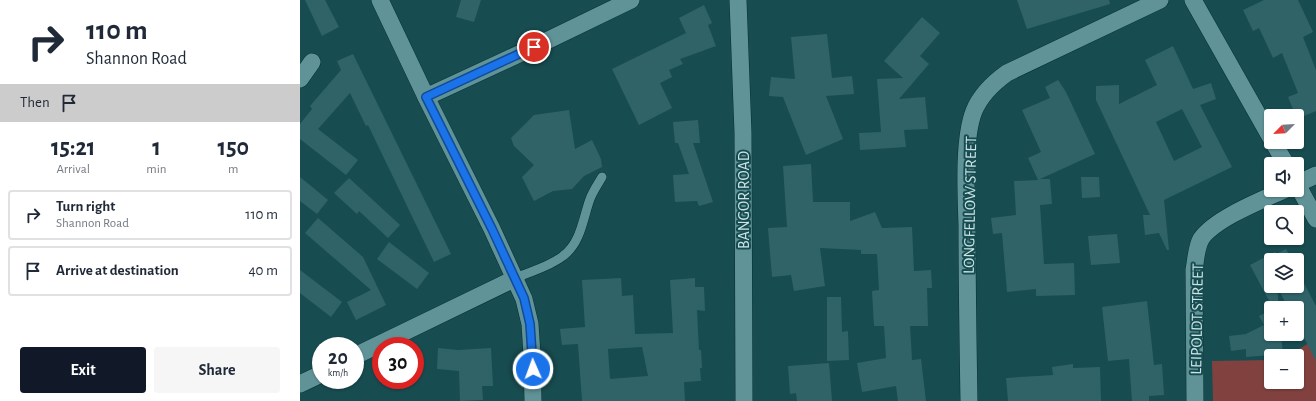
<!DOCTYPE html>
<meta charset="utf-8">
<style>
:root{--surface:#fff;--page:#f6f6f7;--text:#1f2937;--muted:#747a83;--line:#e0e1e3;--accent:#111827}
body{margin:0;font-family:"Alegreya Sans",sans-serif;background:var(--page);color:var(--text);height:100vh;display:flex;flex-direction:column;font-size:15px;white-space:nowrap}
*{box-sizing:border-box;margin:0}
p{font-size:13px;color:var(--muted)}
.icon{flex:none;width:22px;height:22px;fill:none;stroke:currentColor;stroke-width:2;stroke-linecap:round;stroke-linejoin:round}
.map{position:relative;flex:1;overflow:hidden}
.panel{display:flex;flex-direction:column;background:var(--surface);width:300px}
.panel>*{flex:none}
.hud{background:#fff;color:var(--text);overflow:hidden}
.needle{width:26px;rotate:246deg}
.controls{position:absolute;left:964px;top:109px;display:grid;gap:8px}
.controls a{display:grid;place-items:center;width:40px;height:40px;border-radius:4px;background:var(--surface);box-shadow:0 1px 3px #0004;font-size:20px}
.speed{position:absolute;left:12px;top:337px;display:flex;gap:8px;font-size:20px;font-weight:700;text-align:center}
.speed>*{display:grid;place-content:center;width:52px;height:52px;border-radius:50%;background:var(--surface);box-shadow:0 1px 3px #0004;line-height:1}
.speed small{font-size:10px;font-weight:400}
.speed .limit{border:6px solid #d22;background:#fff;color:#111}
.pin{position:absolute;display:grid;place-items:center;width:34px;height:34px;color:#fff;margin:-17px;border:2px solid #fff;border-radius:50%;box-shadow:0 1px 4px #0007}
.me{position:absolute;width:44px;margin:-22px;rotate:358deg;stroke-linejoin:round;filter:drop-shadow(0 0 3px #0008)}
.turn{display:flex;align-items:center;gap:14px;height:84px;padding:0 20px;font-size:18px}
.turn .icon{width:52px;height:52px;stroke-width:2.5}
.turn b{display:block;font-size:28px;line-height:34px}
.then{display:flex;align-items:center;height:38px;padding:0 20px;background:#0003;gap:8px;font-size:15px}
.eta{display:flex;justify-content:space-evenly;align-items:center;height:68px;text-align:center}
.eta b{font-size:24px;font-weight:600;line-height:28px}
.button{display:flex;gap:8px;margin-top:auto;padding:8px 20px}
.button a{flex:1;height:46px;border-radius:4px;background:var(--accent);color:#fff;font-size:16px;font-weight:600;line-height:46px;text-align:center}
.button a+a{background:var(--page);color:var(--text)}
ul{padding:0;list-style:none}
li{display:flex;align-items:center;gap:12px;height:50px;margin:0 8px 6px;padding:0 12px;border:2px solid var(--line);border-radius:4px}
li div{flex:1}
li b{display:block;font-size:15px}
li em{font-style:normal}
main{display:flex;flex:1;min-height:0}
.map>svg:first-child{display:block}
.green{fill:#81423f}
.building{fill:#306368;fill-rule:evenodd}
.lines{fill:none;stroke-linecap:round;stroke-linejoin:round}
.service-casing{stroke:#063033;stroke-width:10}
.minor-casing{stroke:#063033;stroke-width:18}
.service{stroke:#609398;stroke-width:9}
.minor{stroke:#609398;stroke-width:17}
.route-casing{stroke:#114b97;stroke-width:10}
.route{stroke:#1a73e8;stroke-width:7}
.labels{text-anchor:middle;stroke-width:4;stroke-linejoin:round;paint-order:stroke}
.street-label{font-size:16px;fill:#cae4e6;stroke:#174c50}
</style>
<main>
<section class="panel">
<div class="hud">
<div class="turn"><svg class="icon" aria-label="right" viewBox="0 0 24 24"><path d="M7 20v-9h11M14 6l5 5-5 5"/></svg><div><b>110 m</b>Shannon Road</div></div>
<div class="then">Then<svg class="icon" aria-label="arrive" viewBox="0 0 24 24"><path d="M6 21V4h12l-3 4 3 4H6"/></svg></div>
</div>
<div class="eta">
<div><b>15:21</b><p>Arrival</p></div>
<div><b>1</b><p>min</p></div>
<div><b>150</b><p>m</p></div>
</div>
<ul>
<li><svg class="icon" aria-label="right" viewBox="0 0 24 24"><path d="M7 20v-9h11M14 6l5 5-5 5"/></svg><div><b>Turn right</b><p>Shannon Road</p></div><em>110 m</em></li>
<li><svg class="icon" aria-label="arrive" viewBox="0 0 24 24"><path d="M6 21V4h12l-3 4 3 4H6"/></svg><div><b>Arrive at destination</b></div><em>40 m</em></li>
</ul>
<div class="button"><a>Exit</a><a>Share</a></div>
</section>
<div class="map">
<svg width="1016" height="401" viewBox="0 0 1016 401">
<rect width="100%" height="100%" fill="#174c50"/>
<polygon class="green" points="1016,339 1016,401 913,401 912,361 971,360 971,382 997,382 997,356 987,356"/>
<g class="building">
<polygon points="5,0 25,0 39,27 22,36"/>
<polygon points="161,0 181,0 174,22 156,17"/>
<polygon points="717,0 809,0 810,4 727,29"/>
<polygon points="964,0 998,0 1013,32 1003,37 1016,70 1016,111 997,119 988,97 998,93 982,53 973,58 959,28 953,31 943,10"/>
<polygon points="404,5 412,23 408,25 416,46 380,59 383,64 369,70 372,77 360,83 372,108 339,125 312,69 386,33 379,18"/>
<polygon points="622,17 640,33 620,56 629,64 599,99 625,97 628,129 604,130 606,147 560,150 559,133 581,132 577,79 603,78 584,61"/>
<polygon points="527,34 532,78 552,76 554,94 526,96 543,139 506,155 483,97 469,96 471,77 495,79 491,37"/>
<path d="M 873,46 L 893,89 L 911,83 L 916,99 L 900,105 L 932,167 L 864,200 L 869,250 L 867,250 L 859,233 L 845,235 L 843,215 L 850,215 L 796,100 L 796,86 L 819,85 L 819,104 L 857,85 L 845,60 ZM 882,109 L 902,147 L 874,161 L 856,122 Z"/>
<polygon points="53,54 151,254 134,262 68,125 66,126 50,93 18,129 58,160 46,175 0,139 0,124 12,109 10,106 41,70 37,61"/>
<polygon points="758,80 766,92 795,154 740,179 750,179 752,204 740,205 744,264 774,263 775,295 736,296 736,289 707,292 702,233 693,234 691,218 716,215 714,181 738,180 728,158 741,152 722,110 750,98 745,87"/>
<polygon points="269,110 275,149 292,140 301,159 302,167 284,176 272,189 253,191 234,201 222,177 234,165 214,146 211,138 234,115"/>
<polygon points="398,120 400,143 393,143 413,202 399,206 397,201 375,202 373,175 389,174 378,143 375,143 373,122"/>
<polygon points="511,164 513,202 550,202 550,221 575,212 582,228 612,227 614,271 631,270 632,288 627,288 628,326 610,326 612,360 621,359 626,401 598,401 596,386 562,392 557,363 586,358 584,326 574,326 572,291 579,290 577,254 561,254 561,250 520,248 525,286 494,291 491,275 472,277 468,228 487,227 483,166"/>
<polygon points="0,177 28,200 17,214 0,201"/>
<polygon points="781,177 799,177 800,197 782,198"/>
<polygon points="49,178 100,225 88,238 59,211 57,214 34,193"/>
<polygon points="18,218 63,257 86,305 56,320 47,302 71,290 5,233"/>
<polygon points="817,234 820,263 791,265 788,236"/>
<polygon points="89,242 129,273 117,289 77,259"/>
<polygon points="986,249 992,260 971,260 971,286 997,286 997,270 1016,306 1016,361 997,324 997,308 988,308 977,286 979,308 973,308 950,265 975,252 976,254"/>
<polygon points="0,270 42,302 31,317 0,293"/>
<path d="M 321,278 L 322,296 L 333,295 L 335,334 L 373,333 L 370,280 L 395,278 L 395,287 L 404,287 L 405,311 L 397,310 L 399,350 L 401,350 L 402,368 L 400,368 L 401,381 L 384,382 L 385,401 L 282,401 L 278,344 L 262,345 L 260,329 L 285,327 L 282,280 ZM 342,347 L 348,376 L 310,379 L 308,349 Z"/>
<polygon points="527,297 541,297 542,332 548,331 549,360 527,361"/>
<polygon points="847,301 854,365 862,364 864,395 849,396 849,401 832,401 829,359 808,361 802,307"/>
<polygon points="971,310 971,334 981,334 983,354 946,357 946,349 931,351 929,336 946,334 964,325 959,316"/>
<polygon points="138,348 158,350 191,348 193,386 182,386 183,400 160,401 159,371 137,369"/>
<polygon points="529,363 532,401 497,401 496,393 490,394 488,366"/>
<polygon points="773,364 773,368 800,367 801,401 708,401 706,378 753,375 752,367"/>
</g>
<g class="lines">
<g class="service-casing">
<path id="service" d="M 216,278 C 231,271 249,267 263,256 C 281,243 283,218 290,199 C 293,191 298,184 302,177"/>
</g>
<g class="minor-casing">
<g id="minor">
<polyline points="80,0 126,97 192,229 224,299 230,324 232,355 233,401"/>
<polyline points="438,0 443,133 444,401"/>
<polyline points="893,0 971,138"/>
<polyline points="0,79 12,62"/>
<polyline points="126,97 234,47 331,0"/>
<polyline points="973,142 986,164"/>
<polyline points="997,184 1016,219"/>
<polyline points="997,184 1016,175"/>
<polyline points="55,356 216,278"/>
<polyline points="0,384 21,374"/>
<path d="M 669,401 C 668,342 667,284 667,225 C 666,194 663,139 674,111 C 681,94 693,83 707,73 L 860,0"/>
<path d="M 895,401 L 894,270 C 896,260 896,248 901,239 C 914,219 962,200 984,190"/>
</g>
</g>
<use href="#service" class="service"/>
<use href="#minor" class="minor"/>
</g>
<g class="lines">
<g class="route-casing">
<polyline id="route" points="233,369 230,324 224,298 192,229 126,97 234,47"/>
</g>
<use href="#route" class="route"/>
</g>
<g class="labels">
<g class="street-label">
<text transform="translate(443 200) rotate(-90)" y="6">BANGOR ROAD</text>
<text transform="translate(669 205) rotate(-89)" y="6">LONGFELLOW STREET</text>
<text transform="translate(896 319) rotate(-89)" y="6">LEIPOLDT STREET</text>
</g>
</g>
</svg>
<div class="controls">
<a><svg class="needle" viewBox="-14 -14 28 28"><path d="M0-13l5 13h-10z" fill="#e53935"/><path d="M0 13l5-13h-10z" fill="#747a83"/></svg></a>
<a><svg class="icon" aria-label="sound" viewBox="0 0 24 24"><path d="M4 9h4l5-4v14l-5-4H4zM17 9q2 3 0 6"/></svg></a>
<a><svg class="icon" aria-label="search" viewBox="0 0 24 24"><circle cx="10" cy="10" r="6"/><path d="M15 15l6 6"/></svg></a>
<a><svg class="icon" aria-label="layers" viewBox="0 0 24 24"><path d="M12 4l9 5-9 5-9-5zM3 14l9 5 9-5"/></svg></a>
<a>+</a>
<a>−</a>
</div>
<div class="speed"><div>20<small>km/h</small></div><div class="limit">30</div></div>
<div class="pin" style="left:234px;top:47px;background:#d93025"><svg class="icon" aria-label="arrive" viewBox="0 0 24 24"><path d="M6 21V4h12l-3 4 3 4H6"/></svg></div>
<svg class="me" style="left:233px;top:369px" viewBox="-20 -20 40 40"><circle r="17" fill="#1a73e8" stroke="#fff" stroke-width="3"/><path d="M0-11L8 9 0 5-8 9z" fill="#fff"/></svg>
</div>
</main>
